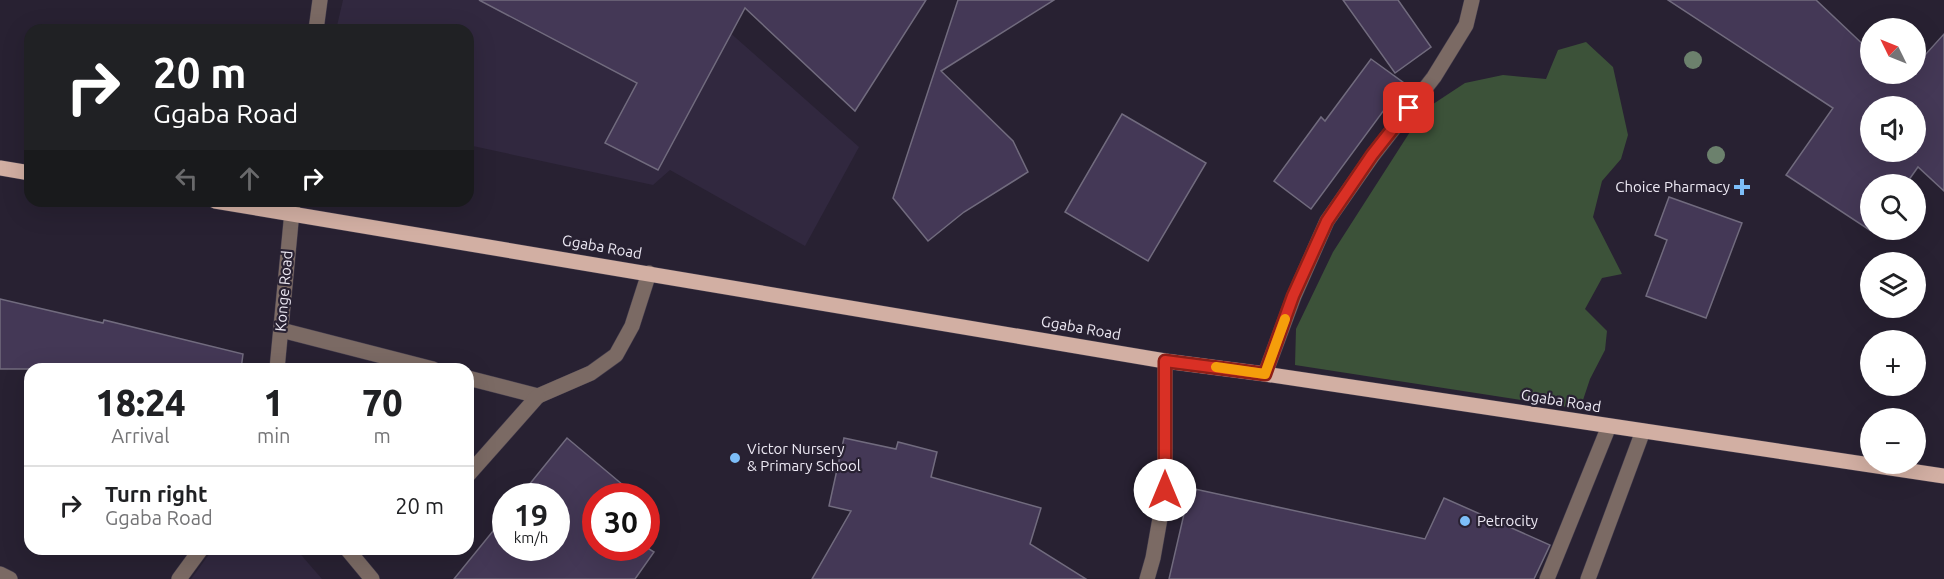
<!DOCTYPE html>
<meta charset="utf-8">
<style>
:root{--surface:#fff;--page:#f2f2f2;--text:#202124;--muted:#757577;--line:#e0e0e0}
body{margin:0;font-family:Ubuntu,sans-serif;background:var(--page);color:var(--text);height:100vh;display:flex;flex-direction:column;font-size:22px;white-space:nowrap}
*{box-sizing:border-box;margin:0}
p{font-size:20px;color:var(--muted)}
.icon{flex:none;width:33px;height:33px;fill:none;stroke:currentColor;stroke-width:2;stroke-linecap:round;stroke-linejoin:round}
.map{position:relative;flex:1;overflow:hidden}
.details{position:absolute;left:24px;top:363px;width:450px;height:192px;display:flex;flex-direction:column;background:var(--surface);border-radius:18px;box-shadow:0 6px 24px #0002}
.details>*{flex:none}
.hud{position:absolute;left:24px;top:24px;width:450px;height:183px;border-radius:18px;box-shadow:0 6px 24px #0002;background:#202124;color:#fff;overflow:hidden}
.needle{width:39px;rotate:313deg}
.buttons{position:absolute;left:1860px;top:18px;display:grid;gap:12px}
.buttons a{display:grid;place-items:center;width:66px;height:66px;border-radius:50%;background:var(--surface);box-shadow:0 6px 24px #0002;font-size:30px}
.speed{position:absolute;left:492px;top:483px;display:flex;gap:12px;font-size:30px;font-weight:700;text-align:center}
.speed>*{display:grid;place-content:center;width:78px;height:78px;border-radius:50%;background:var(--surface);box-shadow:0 6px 24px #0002;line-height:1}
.speed small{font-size:15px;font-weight:400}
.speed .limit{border:9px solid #d22;background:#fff;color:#111}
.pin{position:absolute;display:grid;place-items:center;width:51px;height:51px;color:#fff;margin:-26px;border-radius:12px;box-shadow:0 3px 9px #0006}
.me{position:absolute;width:66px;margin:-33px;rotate:0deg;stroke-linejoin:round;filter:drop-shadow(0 0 4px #0008)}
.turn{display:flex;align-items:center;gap:21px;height:126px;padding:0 30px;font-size:27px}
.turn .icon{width:78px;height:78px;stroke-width:2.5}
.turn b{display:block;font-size:42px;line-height:51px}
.lanes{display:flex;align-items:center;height:57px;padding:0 30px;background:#0003;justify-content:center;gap:30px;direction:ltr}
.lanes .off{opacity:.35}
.eta{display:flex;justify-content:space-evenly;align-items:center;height:102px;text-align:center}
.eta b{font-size:36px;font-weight:800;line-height:42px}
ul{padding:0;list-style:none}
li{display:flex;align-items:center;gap:18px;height:78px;padding:0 30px;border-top:2px solid var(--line)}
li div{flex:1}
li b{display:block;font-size:22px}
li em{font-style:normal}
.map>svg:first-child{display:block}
.built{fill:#31283f}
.green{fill:#3c5239}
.building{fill:#443856;stroke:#716b7e;stroke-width:1.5;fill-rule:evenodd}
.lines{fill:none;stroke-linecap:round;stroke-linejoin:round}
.minor-casing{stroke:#443d4d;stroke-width:16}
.major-casing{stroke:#443d4d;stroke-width:16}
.minor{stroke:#7b6a64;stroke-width:15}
.major{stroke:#d2afa3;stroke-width:15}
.tree{fill:#6c816d}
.route-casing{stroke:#8d1f18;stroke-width:15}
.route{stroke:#d93025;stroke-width:10}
.slow{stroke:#f59e0b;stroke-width:10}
.poi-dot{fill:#7dbef9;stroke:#282132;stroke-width:2}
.labels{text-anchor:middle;stroke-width:4.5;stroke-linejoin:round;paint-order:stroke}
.poi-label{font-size:15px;fill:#ede9f4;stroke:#282132;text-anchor:start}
.street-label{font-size:15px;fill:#ede9f4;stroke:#282132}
</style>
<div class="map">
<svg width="1944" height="579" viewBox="0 0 1944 579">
<rect width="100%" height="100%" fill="#282132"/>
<g class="built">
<polygon points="343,0 693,0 859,147 805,246 670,170 653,185 468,145 468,30 336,30"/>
<polygon points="213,549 296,549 322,579 191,579"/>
</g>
<polygon class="green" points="1586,42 1613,67 1628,135 1621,159 1602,181 1593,217 1622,274 1602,278 1585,309 1607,331 1605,350 1590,379 1580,409 1295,365 1296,329 1333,252 1424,110 1465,83 1503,75 1546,79 1558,50"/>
<g class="building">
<polygon points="479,0 926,0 855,111 745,8 658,170 605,143 637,83"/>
<polygon points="958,0 1054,0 941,71 1013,141 1028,172 964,212 928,241 893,198"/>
<polygon points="1343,0 1398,0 1431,47 1395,73"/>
<path d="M 1668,0 L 1816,0 L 1870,51 L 1870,74 L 1895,74 L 1902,79 L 1907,74 L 1916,74 L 1916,65 L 1944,34 L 1944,191 L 1918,167 L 1906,184 L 1870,184 L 1870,230 L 1876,230 L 1874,233 L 1786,175 L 1833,108 ZM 1870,106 L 1916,106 L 1916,152 L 1870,152 Z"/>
<polygon points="1371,59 1404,83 1311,209 1274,181 1321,117 1325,121"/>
<polygon points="1122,114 1206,163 1148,261 1065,212"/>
<polygon points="1669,197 1742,223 1706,318 1646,296 1667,240 1655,235"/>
<polygon points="0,299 103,323 104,320 243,354 241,369 0,369"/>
<polygon points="567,438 623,485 614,496 596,496 596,548 646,547 654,552 635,579 454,579 506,515 506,548 556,548 556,496 520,496"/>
<polygon points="844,438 896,449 898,442 937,452 931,477 1041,508 1030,544 1086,579 812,579 851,511 829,506"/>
<polygon points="1190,488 1425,539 1444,498 1550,545 1534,579 1169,579"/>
</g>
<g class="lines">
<g class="minor-casing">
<g id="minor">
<polyline points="316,30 320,0"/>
<polyline points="281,330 433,369"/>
<polyline points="277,369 293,201"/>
<polyline points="1265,374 1294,296 1327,221 1373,155 1434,77 1466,25 1472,0"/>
<polyline points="468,378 538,396 591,373 616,355 632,326 649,273"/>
<polyline points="468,475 538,396"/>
<polyline points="347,549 372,579"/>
<polyline points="0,574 10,579"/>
<polyline points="179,579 201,549"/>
<polyline points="1147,579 1153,558 1165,490 1165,361"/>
<polyline points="1547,579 1609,426"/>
<polyline points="1588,579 1643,431"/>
</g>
</g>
<g class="major-casing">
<g id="major">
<polyline points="0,168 30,173"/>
<polyline points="215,201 1165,361 1265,374 1944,476"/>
</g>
</g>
<use href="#minor" class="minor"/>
<use href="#major" class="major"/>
</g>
<g class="tree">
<circle cx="1693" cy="60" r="9"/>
<circle cx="1716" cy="155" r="9"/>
</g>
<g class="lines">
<g class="route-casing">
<polyline id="route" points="1165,490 1165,361 1265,374 1293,296 1327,221 1372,155 1409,108"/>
</g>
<use href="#route" class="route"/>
<polyline class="slow" points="1216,367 1265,374 1285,319"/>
</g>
<g class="poi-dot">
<path d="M1739 178h6v6h6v6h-6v6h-6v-6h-6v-6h6z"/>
<circle cx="735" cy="458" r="6"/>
<circle cx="1465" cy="521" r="6"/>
</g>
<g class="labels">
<g class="poi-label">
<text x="1730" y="192" text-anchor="end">Choice Pharmacy</text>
<text x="747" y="454">Victor Nursery<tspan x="747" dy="17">&amp; Primary School</tspan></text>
<text x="1477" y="526">Petrocity</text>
</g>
<g class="street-label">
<text transform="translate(602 247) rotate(10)" y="5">Ggaba Road</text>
<text transform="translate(284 291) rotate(-85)" y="5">Konge Road</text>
<text transform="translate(1081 328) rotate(10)" y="5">Ggaba Road</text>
<text transform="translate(1561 401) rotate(9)" y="5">Ggaba Road</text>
</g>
</g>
</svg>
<div class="buttons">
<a><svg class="needle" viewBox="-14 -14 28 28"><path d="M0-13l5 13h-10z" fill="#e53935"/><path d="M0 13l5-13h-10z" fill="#757577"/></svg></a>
<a><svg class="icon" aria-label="sound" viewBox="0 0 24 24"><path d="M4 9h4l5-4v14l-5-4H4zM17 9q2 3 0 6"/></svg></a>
<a><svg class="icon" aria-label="search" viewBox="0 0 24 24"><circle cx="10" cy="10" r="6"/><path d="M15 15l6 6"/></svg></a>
<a><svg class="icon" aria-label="layers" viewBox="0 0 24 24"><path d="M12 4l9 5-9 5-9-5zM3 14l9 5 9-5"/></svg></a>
<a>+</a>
<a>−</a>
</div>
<div class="speed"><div>19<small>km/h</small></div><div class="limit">30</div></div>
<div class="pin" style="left:1409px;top:108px;background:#d93025"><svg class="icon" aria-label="arrive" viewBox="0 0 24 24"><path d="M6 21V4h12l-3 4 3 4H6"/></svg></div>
<svg class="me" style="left:1165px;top:490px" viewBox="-20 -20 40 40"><circle r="19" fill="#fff"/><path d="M0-13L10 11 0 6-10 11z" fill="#d93025"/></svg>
<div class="hud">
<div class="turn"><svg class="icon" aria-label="right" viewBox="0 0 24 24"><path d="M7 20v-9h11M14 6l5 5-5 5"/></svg><div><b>20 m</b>Ggaba Road</div></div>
<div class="lanes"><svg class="icon off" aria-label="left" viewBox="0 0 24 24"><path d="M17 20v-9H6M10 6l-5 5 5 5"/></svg><svg class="icon off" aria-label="ahead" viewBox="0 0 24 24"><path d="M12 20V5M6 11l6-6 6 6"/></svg><svg class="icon" aria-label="right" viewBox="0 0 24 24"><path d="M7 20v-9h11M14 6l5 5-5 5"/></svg></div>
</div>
<section class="details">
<div class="eta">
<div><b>18:24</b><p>Arrival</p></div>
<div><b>1</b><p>min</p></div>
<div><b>70</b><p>m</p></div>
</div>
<ul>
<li><svg class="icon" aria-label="right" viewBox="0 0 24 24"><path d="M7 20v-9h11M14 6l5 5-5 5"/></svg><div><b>Turn right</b><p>Ggaba Road</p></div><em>20 m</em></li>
</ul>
</section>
</div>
